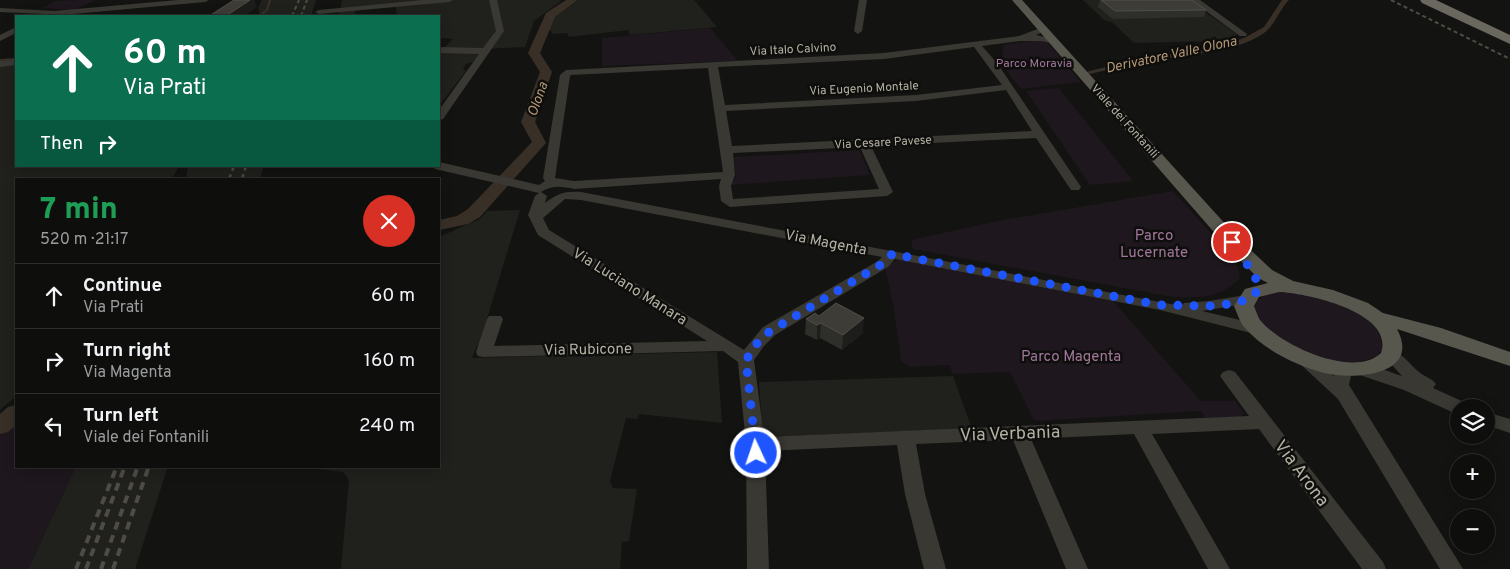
<!DOCTYPE html>
<meta charset="utf-8">
<style>
:root{--surface:#0e0e0d;--page:#1c1c1b;--text:#f1f3f6;--muted:#9b9c9d;--line:#2e2e2e}
body{margin:0;font-family:Overpass,sans-serif;background:var(--page);color:var(--text);height:100vh;display:flex;flex-direction:column;font-size:19px;white-space:nowrap}
*{box-sizing:border-box;margin:0}
p{font-size:16px;color:var(--muted)}
.icon{flex:none;width:28px;height:28px;fill:none;stroke:currentColor;stroke-width:2;stroke-linecap:round;stroke-linejoin:round}
.map{position:relative;flex:1;overflow:hidden}
.details{position:absolute;left:15px;top:178px;width:425px;height:290px;display:flex;flex-direction:column;background:var(--surface);border-radius:0px;box-shadow:0 2px 12px #0003,0 0 0 1px var(--line)}
.details>*{flex:none}
.banner{position:absolute;left:15px;top:15px;width:425px;height:152px;border-radius:0px;box-shadow:0 2px 12px #0003,0 0 0 1px var(--line);background:#0b6e4f;color:#fff;overflow:hidden}
.fabs{position:absolute;left:1450px;top:399px;display:grid;gap:10px}
.fabs a{display:grid;place-items:center;width:45px;height:45px;border-radius:50%;background:var(--surface);box-shadow:0 2px 12px #0003,0 0 0 1px var(--line);font-size:25px}
.pin{position:absolute;display:grid;place-items:center;width:42px;height:42px;color:#fff;margin:-21px;border:2px solid #fff;border-radius:50%;box-shadow:0 1px 5px #0007}
.me{position:absolute;width:55px;margin:-28px;rotate:357deg;stroke-linejoin:round;filter:drop-shadow(0 0 4px #0008)}
.turn{display:flex;align-items:center;gap:18px;height:105px;padding:0 25px;font-size:22px}
.turn .icon{width:65px;height:65px;stroke-width:2.5}
.turn b{display:block;font-size:35px;line-height:42px}
.then{display:flex;align-items:center;height:48px;padding:0 25px;background:#0003;gap:10px;font-size:19px}
.round{display:grid;place-items:center;flex:none;width:52px;height:52px;border-radius:26px;background:var(--page)}
.overview{display:flex;align-items:center;justify-content:space-between;height:85px;padding:0 25px}
h1{font-size:30px;font-weight:800;line-height:38px;color:#1e9e55}
ul{padding:0;list-style:none}
li{display:flex;align-items:center;gap:15px;height:65px;padding:0 25px;border-top:1px solid var(--line)}
li div{flex:1}
li b{display:block;font-size:19px}
li em{font-style:normal}
.map>svg:first-child{display:block}
.built{fill:#20201d}
.green{fill:#1e171d}
.lines{fill:none;stroke-linecap:round;stroke-linejoin:round}
.stream{stroke:#383027;stroke-width:2}
.canal{fill:#383027;fill-rule:evenodd}
.river{fill:#383027;fill-rule:evenodd}
.minor{fill:#393832;fill-rule:evenodd}
.major{fill:#58574e;fill-rule:evenodd}
.highway{fill:#6a685e;fill-rule:evenodd}
.rail-far2{stroke:#4e4c45;stroke-width:2;stroke-dasharray:4 3;stroke-linecap:butt}
.rail-far1{stroke:#4e4c45;stroke-width:2.5;stroke-dasharray:5 4;stroke-linecap:butt}
.rail{stroke:#4e4c45;stroke-width:4;stroke-dasharray:8 6;stroke-linecap:butt}
.wall{fill:#2e2e2a}
.shaded-wall{fill:#1d1d1b}
.building{fill:#3d3c37;stroke:#504e48}
.route{stroke:#1e55ff;stroke-width:9;stroke-dasharray:0 16.2}
.labels{text-anchor:middle;stroke-width:5;stroke-linejoin:round;paint-order:stroke}
.far-street-label{font-size:12px;fill:#b5b1a2;stroke:#0e0e0d}
.far-park-label{font-size:12px;fill:#a2779b;stroke:#0e0e0d}
.far-water-label{font-size:14px;font-style:italic;fill:#b49875;stroke:#0e0e0d}
.park-label{font-size:15px;fill:#a2779b;stroke:#0e0e0d}
.street-label{font-size:15px;fill:#b5b1a2;stroke:#0e0e0d}
.near-street-label{font-size:18px;fill:#b5b1a2;stroke:#0e0e0d}
</style>
<div class="map">
<svg width="1510" height="569" viewBox="0 0 1510 569">
<rect width="100%" height="100%" fill="#131311"/>
<g class="built">
<polygon points="262,0 316,0 311,16 260,16 258,7"/>
<polygon points="342,0 560,0 561,1 534,21 525,47 483,49 473,62 466,64 463,69 466,71 439,106 439,53 453,39 439,38 439,16 397,16 396,7 356,10 354,16 339,16"/>
<polygon points="579,0 694,0 717,27 630,35 628,30 569,37 567,33 553,34 549,28 555,17"/>
<polygon points="1083,0 1188,0 1238,35 1218,41 1134,43 1112,22 1104,20"/>
<polygon points="16,64 16,166 179,166 172,179 16,179 16,396 0,410 0,66"/>
<polygon points="188,166 264,166 260,179 186,179"/>
<polygon points="520,210 479,345 477,345 472,358 717,352 722,423 639,414 637,419 626,418 610,481 613,488 637,489 629,541 622,542 620,569 341,569 349,480 343,472 291,466 439,466 439,237 480,219 487,211"/>
<polygon points="953,376 972,429 763,437 759,382"/>
<polygon points="76,466 168,466 135,569 28,569"/>
</g>
<g class="green">
<polygon points="79,0 96,0 74,10 42,8 55,1"/>
<polygon points="710,28 738,61 602,66 602,38"/>
<polygon points="1035,40 1047,42 1081,82 1022,89 1014,81 1001,62 1004,45"/>
<polygon points="1059,88 1133,181 1090,185 1026,91"/>
<polygon points="859,150 870,175 730,185 736,177 733,157"/>
<path d="M 1173,191 L 1226,250 L 1238,267 L 1240,279 C 1218,299 1194,299 1167,296 L 913,249 L 911,240 L 1002,220 Z"/>
<polygon points="899,259 1113,301 1201,401 1235,401 1244,413 1239,418 1205,418 1201,411 1037,421 1034,420 1010,372 953,374 949,365 909,367 901,361 894,309 885,267"/>
<path d="M 1283,291 C 1296,293 1313,293 1326,298 C 1349,306 1384,321 1382,350 L 1375,357 L 1360,362 L 1341,362 L 1316,358 L 1263,329 L 1254,308 C 1258,294 1270,294 1283,291 Z"/>
<polygon points="16,418 16,466 76,466 28,569 0,569 0,431"/>
</g>
<g class="lines">
<g class="stream">
<polyline points="259,16 267,10 270,0"/>
<polyline points="0,60 16,59"/>
</g>
<path class="canal" d="M 1282,0 L 1289,0 C 1279,10 1275,25 1264,33 C 1233,54 1189,54 1153,60 C 1132,64 1111,69 1090,74 L 1086,72 L 1137,59 L 1208,48 L 1233,42 L 1246,37 L 1264,27 Z"/>
<g class="river">
<polygon points="566,0 578,0 555,17 540,53 552,72 535,122 546,143 480,217 468,224 439,230 439,220 457,216 468,209 532,142 521,122 540,72 528,53 546,13"/>
<polygon points="16,405 16,425 8,432 0,434 0,414 8,407"/>
</g>
<g class="minor">
<polygon points="178,0 209,0 205,2 51,16 44,14 0,12 0,8 54,11"/>
<polygon points="423,0 453,0 449,2 319,14 315,12 319,10"/>
<polygon points="489,0 497,0 504,31 443,119 439,120 439,110 479,54 439,53 439,47 483,48 496,31"/>
<polygon points="859,0 867,0 862,31 858,34 854,31"/>
<polygon points="1191,0 1200,0 1247,34 1246,36 1240,36"/>
<polygon points="16,27 16,33 0,41 0,35"/>
<path d="M 1043,27 L 1047,30 L 1036,35 L 1058,40 L 1058,44 L 1040,41 L 1020,41 L 982,46 L 997,63 L 1081,187 L 1079,190 L 1071,190 L 1036,138 L 871,146 L 893,192 L 887,196 L 730,207 L 721,201 L 719,186 L 721,179 L 574,189 C 561,186 552,185 541,192 L 547,196 L 545,203 C 558,193 565,191 581,192 L 1181,306 L 1184,303 L 1209,301 L 1246,295 L 1251,297 L 1254,300 L 1251,303 L 1202,311 L 1261,325 L 1263,329 L 1261,333 L 1255,334 L 1160,310 L 895,259 L 888,267 L 775,335 L 764,346 L 754,360 L 764,437 L 1249,416 L 1220,376 L 1223,372 L 1229,370 L 1235,372 L 1383,562 L 1386,569 L 1362,569 L 1259,429 L 1152,434 L 1230,569 L 1208,569 L 1134,434 L 1031,439 L 1088,569 L 1066,569 L 1013,440 L 916,444 L 925,494 L 946,569 L 924,569 L 905,494 L 897,445 L 765,451 L 769,569 L 747,569 L 746,444 L 738,362 L 723,351 L 484,357 L 478,356 L 476,352 L 487,319 L 489,316 L 501,316 L 503,319 L 494,346 L 707,341 L 538,235 L 528,215 L 535,196 L 539,193 L 435,169 L 433,166 L 439,166 L 439,162 L 539,185 L 545,181 L 543,178 L 560,75 L 566,70 L 884,53 L 1019,36 ZM 974,47 L 1002,85 L 916,95 L 725,105 L 718,67 L 884,59 ZM 708,68 L 723,172 L 574,181 L 555,178 L 570,76 L 571,75 ZM 1006,90 L 1032,131 L 732,146 L 726,111 L 916,101 ZM 860,147 L 879,189 L 733,199 L 731,186 L 735,175 L 733,153 ZM 565,199 L 581,200 L 882,257 L 878,261 L 763,327 L 744,350 L 549,230 L 543,218 Z"/>
<polygon points="16,59 16,65 0,67 0,61"/>
<path d="M 1391,350 C 1403,353 1410,365 1419,372 C 1425,377 1432,378 1436,384 L 1433,388 L 1466,403 L 1469,408 L 1459,408 L 1459,414 L 1454,413 L 1404,390 L 1354,373 L 1351,376 L 1349,385 L 1463,569 L 1440,569 L 1338,399 L 1296,360 L 1298,356 C 1312,352 1323,368 1334,376 L 1337,369 C 1356,357 1382,369 1402,376 L 1383,355 L 1385,351 Z"/>
<polygon points="1486,412 1510,419 1510,433 1486,425"/>
</g>
<path class="major" d="M 1012,0 L 1022,0 L 1238,238 L 1272,270 L 1293,281 L 1333,290 L 1368,303 L 1383,313 L 1441,328 L 1510,352 L 1510,366 L 1397,329 C 1422,376 1353,380 1324,373 C 1295,365 1264,350 1244,327 C 1240,322 1237,313 1234,306 L 1245,289 L 1268,283 L 1258,278 L 1226,246 ZM 1279,292 C 1306,293 1395,312 1381,353 C 1354,379 1281,346 1260,320 C 1258,317 1256,311 1254,306 L 1259,297 Z"/>
<polygon class="highway" points="1420,0 1436,0 1510,35 1510,44 1422,3"/>
<g class="rail-far2">
<polyline points="1391,0 1510,59"/>
<polyline points="292,16 299,0"/>
<polyline points="301,16 307,0"/>
</g>
<g class="rail-far1">
<polyline points="229,179 234,166"/>
<polyline points="242,179 246,166"/>
</g>
<g class="rail">
<polyline points="76,569 117,466"/>
<polyline points="86,569 125,466"/>
<polyline points="101,569 138,466"/>
<polyline points="113,569 149,466"/>
</g>
</g>
<g class="wall">
<polygon points="1100,0 1192,0 1206,10 1204,17 1113,19 1098,7"/>
<polygon points="819,316 863,333 842,350 820,338 817,340 805,334 806,319"/>
</g>
<g class="shaded-wall">
<polygon points="250,0 254,0 257,7 244,16 226,16"/>
<polygon points="864,318 863,333 842,350 843,335"/>
<polygon points="821,323 820,338 817,340 817,325"/>
</g>
<g class="building">
<polygon points="234,0 250,0 226,16 209,16"/>
<polygon points="1101,0 1192,0 1206,10 1115,11"/>
<polygon points="836,303 864,318 843,335 821,323 817,325 806,319 815,313 819,316"/>
</g>
<g class="lines">
<polyline class="route" points="756,453 746,360 758,342 769,332 887,261 892,254 1160,305 1209,306 1229,304 1246,300 1259,290 1255,276 1232,242"/>
</g>
<g class="labels">
<g class="far-street-label">
<text transform="translate(793 49) rotate(-3)" y="4">Via Italo Calvino</text>
<text transform="translate(864 88) rotate(-3)" y="4">Via Eugenio Montale</text>
<text transform="translate(1125 121) rotate(48)" y="4">Viale dei Fontanili</text>
<text transform="translate(883 142) rotate(-3)" y="4">Via Cesare Pavese</text>
</g>
<g class="far-park-label">
<text x="1034" y="67">Parco Moravia</text>
</g>
<g class="far-water-label">
<text transform="translate(1171 54) rotate(-12)" y="5">Derivatore Valle Olona</text>
<text transform="translate(537 99) rotate(-70)" y="5">Olona</text>
</g>
<g class="park-label">
<text x="1154" y="240">Parco<tspan x="1154" dy="17">Lucernate</tspan></text>
<text x="1071" y="361">Parco Magenta</text>
</g>
<g class="street-label">
<text transform="translate(826 242) rotate(11)" y="5">Via Magenta</text>
<text transform="translate(630 286) rotate(32)" y="5">Via Luciano Manara</text>
<text transform="translate(588 349) rotate(-1)" y="5">Via Rubicone</text>
</g>
<g class="near-street-label">
<text transform="translate(1010 433) rotate(-2)" y="6">Via Verbania</text>
<text transform="translate(1302 473) rotate(53)" y="6">Via Arona</text>
</g>
</g>
</svg>
<div class="fabs">
<a><svg class="icon" aria-label="layers" viewBox="0 0 24 24"><path d="M12 4l9 5-9 5-9-5zM3 14l9 5 9-5"/></svg></a>
<a>+</a>
<a>−</a>
</div>
<div class="pin" style="left:1232px;top:242px;background:#d93025"><svg class="icon" aria-label="arrive" viewBox="0 0 24 24"><path d="M6 21V4h12l-3 4 3 4H6"/></svg></div>
<svg class="me" style="left:756px;top:453px" viewBox="-20 -20 40 40"><circle r="17" fill="#1e55ff" stroke="#fff" stroke-width="3"/><path d="M0-11L8 9 0 5-8 9z" fill="#fff"/></svg>
<div class="banner">
<div class="turn"><svg class="icon" aria-label="ahead" viewBox="0 0 24 24"><path d="M12 20V5M6 11l6-6 6 6"/></svg><div><b>60 m</b>Via Prati</div></div>
<div class="then">Then<svg class="icon" aria-label="right" viewBox="0 0 24 24"><path d="M7 20v-9h11M14 6l5 5-5 5"/></svg></div>
</div>
<section class="details">
<div class="overview"><div><h1>7 min</h1><p>520 m · 21:17</p></div><a class="round" style="background:#d93025;color:#fff"><svg class="icon" aria-label="close" viewBox="0 0 24 24"><path d="M6 6l12 12M18 6L6 18"/></svg></a></div>
<ul>
<li><svg class="icon" aria-label="ahead" viewBox="0 0 24 24"><path d="M12 20V5M6 11l6-6 6 6"/></svg><div><b>Continue</b><p>Via Prati</p></div><em>60 m</em></li>
<li><svg class="icon" aria-label="right" viewBox="0 0 24 24"><path d="M7 20v-9h11M14 6l5 5-5 5"/></svg><div><b>Turn right</b><p>Via Magenta</p></div><em>160 m</em></li>
<li><svg class="icon" aria-label="left" viewBox="0 0 24 24"><path d="M17 20v-9H6M10 6l-5 5 5 5"/></svg><div><b>Turn left</b><p>Viale dei Fontanili</p></div><em>240 m</em></li>
</ul>
</section>
</div>
